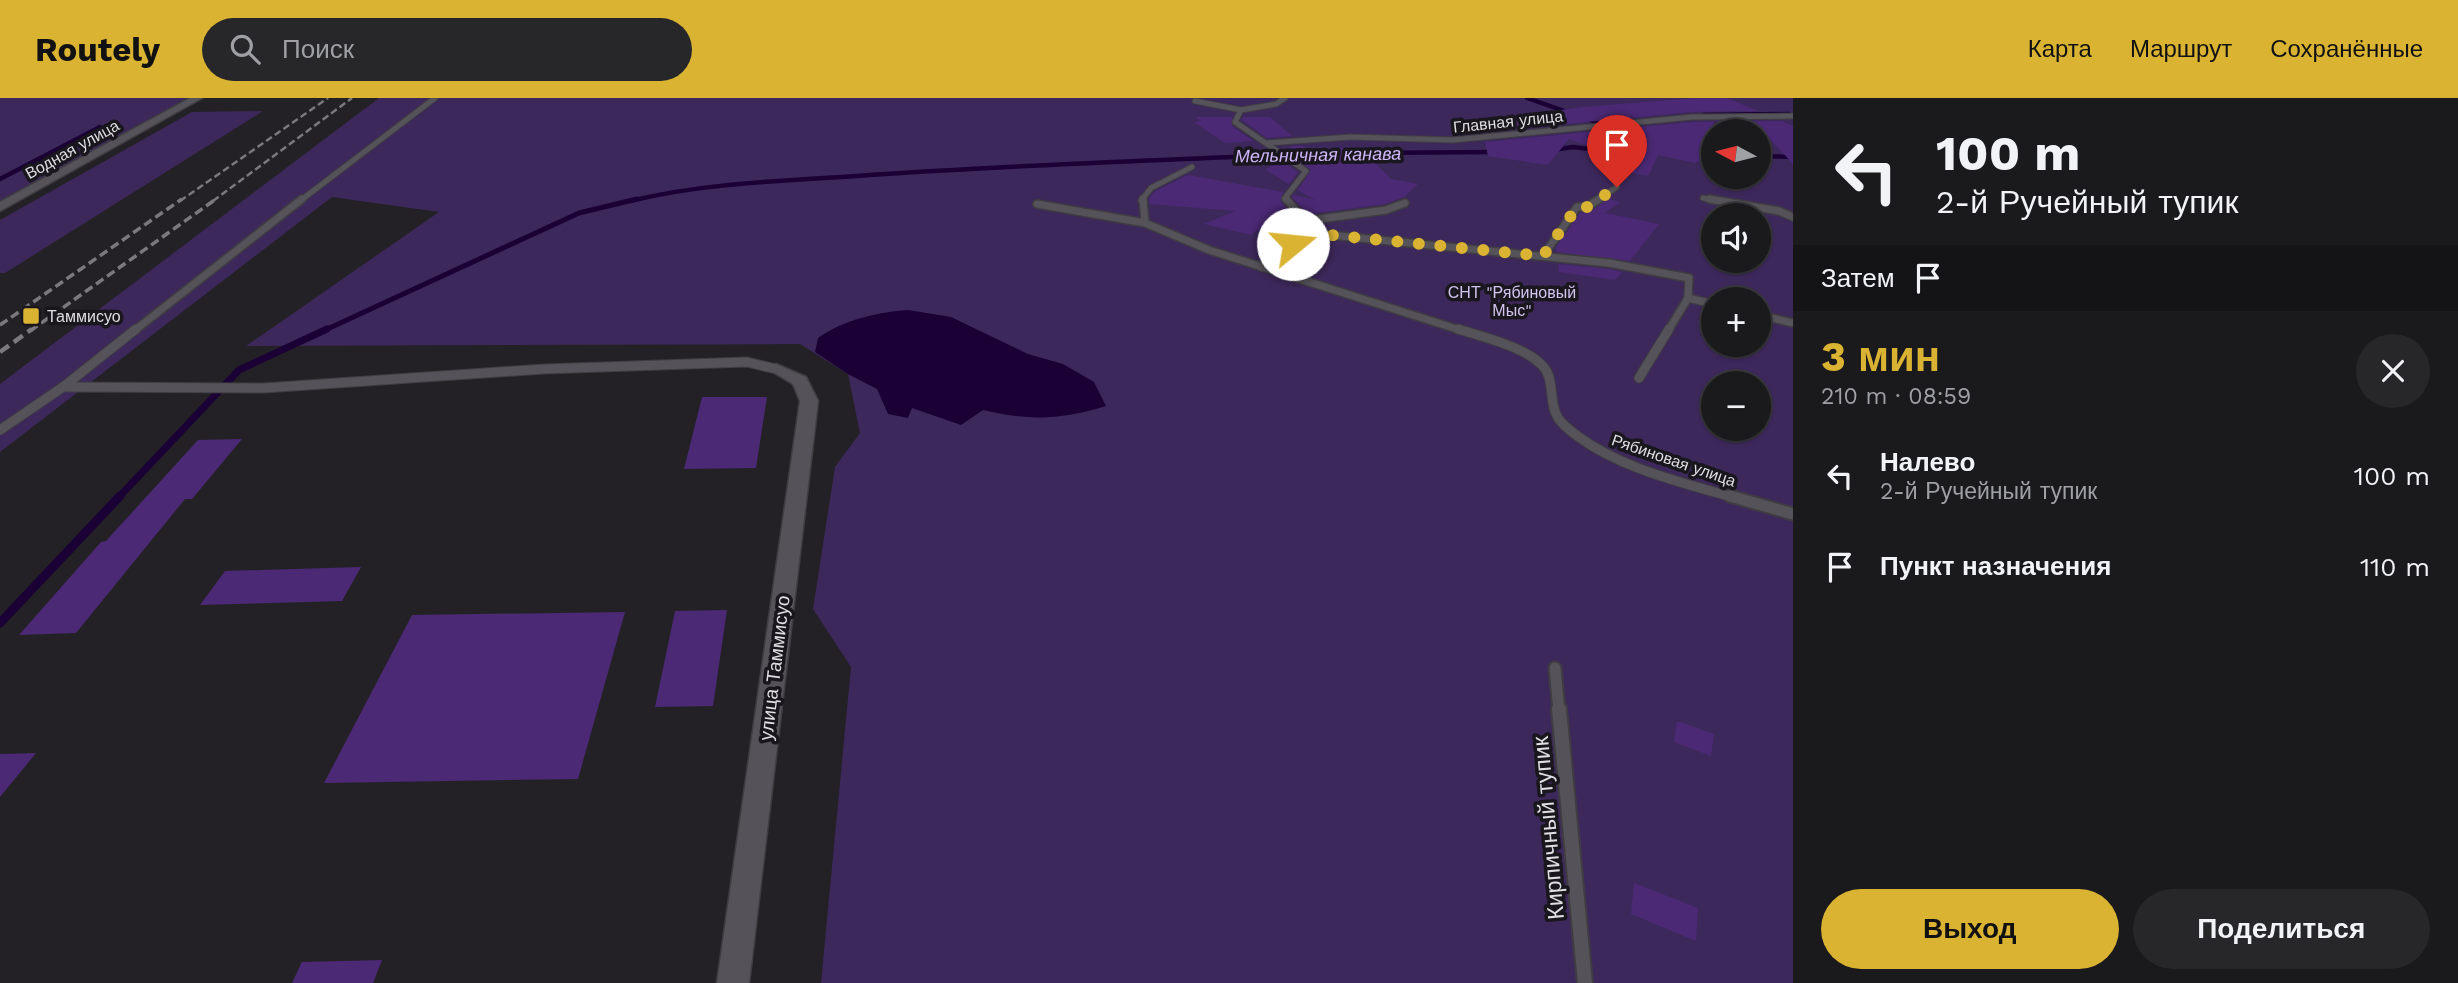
<!DOCTYPE html>
<html lang="ru">
<meta charset="utf-8">
<style>
:root{--surface:#1a191c;--page:#272629;--text:#f1f3f6;--muted:#9fa0a3;--line:#38383b;--accent:#dab333}
body{margin:0;font-family:"Work Sans",sans-serif;background:var(--page);color:var(--text);height:100vh;display:flex;flex-direction:column;font-size:26px;white-space:nowrap}
*{box-sizing:border-box;margin:0}
p{font-size:23px;color:var(--muted)}
.icon{flex:none;width:38px;height:38px;fill:none;stroke:currentColor;stroke-width:2;stroke-linecap:round;stroke-linejoin:round}
.map{position:relative;flex:1;overflow:hidden}
.drawer{display:flex;flex-direction:column;background:var(--surface);width:665px}
.drawer>*{flex:none}
.banner{background:#1a191c;color:var(--text);overflow:hidden}
.needle{width:46px;rotate:277deg}
.controls{position:absolute;left:1701px;top:21px;display:grid;gap:14px}
.controls a{display:grid;place-items:center;width:70px;height:70px;border-radius:50%;background:var(--surface);box-shadow:0 2px 5px #0004,0 0 0 2px var(--line);font-size:35px}
.pin{position:absolute;display:grid;place-items:center;width:60px;height:60px;color:#fff;margin:-72px -30px;border-radius:50% 50% 50% 0;rotate:-45deg;box-shadow:0 0 7px #0007}
.pin .icon{rotate:45deg}
.me{position:absolute;width:77px;margin:-38px;rotate:73deg;stroke-linejoin:round;filter:drop-shadow(0 0 5px #0008)}
.turn{display:flex;align-items:center;gap:24px;height:147px;padding:0 28px;font-size:32px}
.turn .icon{width:91px;height:91px;stroke-width:2.5}
.turn b{display:block;font-size:49px;line-height:60px}
.then{display:flex;align-items:center;height:66px;padding:0 28px;background:#0003;gap:14px;font-size:26px}
.round{display:grid;place-items:center;flex:none;width:74px;height:74px;border-radius:37px;background:var(--page)}
.head{display:flex;align-items:center;justify-content:space-between;height:119px;padding:0 28px}
h1{font-size:42px;font-weight:700;line-height:52px;color:var(--accent)}
.primary-button{display:flex;gap:14px;margin-top:auto;padding:14px 28px}
.primary-button a{flex:1;height:80px;border-radius:42px;background:var(--accent);color:#111;font-size:28px;font-weight:700;line-height:80px;text-align:center}
.primary-button a+a{background:var(--page);color:var(--text)}
ul{padding:0;list-style:none}
li{display:flex;align-items:center;gap:21px;height:91px;padding:0 28px}
li div{flex:1}
li b{display:block;font-size:26px}
li em{font-style:normal}
header{display:flex;align-items:center;gap:42px;box-sizing:border-box;height:98px;padding:0 35px;background:var(--accent);color:#111}
header strong{font-size:33px}
nav{display:flex;gap:38px;margin-inline-start:auto;font-size:24px}
.search{width:490px;height:63px;background:var(--page);display:flex;align-items:center;gap:18px;box-sizing:border-box;padding:0 24px;border-radius:38px;color:var(--muted);font-size:26px}
main{display:flex;flex:1;min-height:0}
.map>svg:first-child{display:block}
.green{fill:#3d285b;fill-rule:evenodd}
.water{fill:#1a0035}
.lines{fill:none;stroke-linecap:round;stroke-linejoin:round}
.stream-far3{stroke:#1a0035;stroke-width:4.5}
.stream-far2{stroke:#1a0035;stroke-width:5}
.stream-far1{stroke:#1a0035;stroke-width:7}
.stream{stroke:#1a0035;stroke-width:9}
.building{fill:#4b2975}
.lane-far4-casing{stroke:#3f3d42;stroke-width:7}
.lane-far3-casing{stroke:#3f3d42;stroke-width:10}
.lane-far2-casing{stroke:#3f3d42;stroke-width:11}
.lane-far1-casing{stroke:#3f3d42;stroke-width:15}
.lane-casing{stroke:#3f3d42;stroke-width:18}
.street-casing{stroke:#3f3d42;stroke-width:3}
.lane-far4{stroke:#555259;stroke-width:5}
.lane-far3{stroke:#555259;stroke-width:7}
.lane-far2{stroke:#555259;stroke-width:9}
.lane-far1{stroke:#555259;stroke-width:11}
.lane{stroke:#555259;stroke-width:14}
.street{fill:#555259;fill-rule:evenodd}
.rail-far2{stroke:#7b797e;stroke-width:2.5;stroke-dasharray:7 3.5;stroke-linecap:butt}
.rail-far1{stroke:#7b797e;stroke-width:3.5;stroke-dasharray:9 4.5;stroke-linecap:butt}
.rail{stroke:#7b797e;stroke-width:4.5;stroke-dasharray:11 6;stroke-linecap:butt}
.route{stroke:#dab333;stroke-width:12;stroke-dasharray:0 21.6}
.poi-dot{fill:#dab333;stroke:#19171d;stroke-width:2.5}
.labels{text-anchor:middle;stroke-width:7;stroke-linejoin:round;paint-order:stroke}
.far-street-label{font-size:16px;fill:#dfdee2;stroke:#19171d}
.far-park-label{font-size:16px;fill:#d3c3ef;stroke:#19171d}
.far-poi-label{font-size:16px;fill:#dfdee2;stroke:#19171d;text-anchor:start}
.far-water-label{font-size:18px;font-style:italic;fill:#cfb7f9;stroke:#19171d}
.street-label{font-size:19px;fill:#dfdee2;stroke:#19171d}
.near-street-label{font-size:23px;fill:#dfdee2;stroke:#19171d}
</style>
<header>
<strong>Routely</strong>
<div class="search"><svg class="icon" aria-label="search" viewBox="0 0 24 24"><circle cx="10" cy="10" r="6"/><path d="M15 15l6 6"/></svg>Поиск</div>
<nav><a>Карта</a><a>Маршрут</a><a>Сохранённые</a></nav>
</header>
<main>
<div class="map">
<svg width="1793" height="885" viewBox="0 0 1793 885">
<rect width="100%" height="100%" fill="#232126"/>
<g class="green">
<polygon points="0,0 188,0 0,103"/>
<path d="M 379,0 L 1793,0 L 1793,885 L 821,885 L 851,569 L 813,511 L 835,369 L 860,335 L 848,276 L 800,246 L 246,248 L 439,114 L 332,99 L 0,354 L 0,286 ZM 1713,33 L 1759,33 L 1759,79 L 1713,79 ZM 1713,117 L 1759,117 L 1759,163 L 1713,163 ZM 1713,201 L 1759,201 L 1759,247 L 1713,247 ZM 1713,285 L 1759,285 L 1759,331 L 1713,331 Z"/>
<polygon points="263,13 5,175 0,175 0,122 192,14"/>
</g>
<path class="water" d="M 908,212 L 951,219 L 1028,256 L 1063,266 L 1094,284 L 1106,308 C 1061,322 1029,323 983,312 L 961,327 L 912,310 L 908,320 L 888,316 L 877,291 L 848,276 L 815,254 L 818,240 C 843,222 878,214 908,212 Z"/>
<g class="lines">
<g class="stream-far3">
<polyline points="1527,0 1570,15"/>
<polyline points="1704,17 1789,16"/>
<polyline points="1585,20 1626,35"/>
<polyline points="1553,52 1573,49 1616,54"/>
<polyline points="1357,55 1498,54"/>
<polyline points="1759,58 1793,59"/>
<polyline points="0,81 100,29"/>
<path d="M 630,103 C 704,85 781,83 857,78 C 1005,67 1154,63 1302,56"/>
</g>
<polyline class="stream-far2" points="323,233 579,115 637,101"/>
<polyline class="stream-far1" points="118,400 239,272 327,231"/>
<polyline class="stream" points="0,525 120,398"/>
</g>
<g class="building">
<polygon points="1695,0 1727,0 1758,13 1691,14 1483,34 1480,22 1584,9"/>
<polygon points="1195,19 1232,19 1232,28 1253,43 1225,45 1194,24 1201,23"/>
<polygon points="1243,19 1270,19 1292,38 1267,40 1242,22"/>
<polygon points="1782,23 1793,28 1793,66 1756,26 1713,24 1713,57 1695,65 1658,57 1648,78 1599,69 1609,56 1569,41 1548,67 1488,58 1485,44 1692,24"/>
<polygon points="1291,48 1303,48 1308,51 1359,49 1391,81 1418,86 1404,99 1385,106 1308,116 1292,99 1294,97 1315,102 1298,92 1311,72 1286,53"/>
<polygon points="1279,61 1298,74 1289,86 1266,72"/>
<polygon points="1188,77 1283,94 1281,104 1302,128 1264,127 1251,137 1204,126 1235,113 1150,106 1149,101 1154,94"/>
<polygon points="1608,101 1620,104 1605,115 1659,126 1630,163 1557,154 1556,149 1580,115 1590,114"/>
<polygon points="1558,166 1608,171 1622,174 1615,182 1559,174"/>
<polygon points="702,299 767,299 756,370 684,371"/>
<polygon points="242,341 192,401 185,401 76,535 19,537 101,444 106,443 198,342"/>
<polygon points="361,469 342,503 200,507 225,473"/>
<polygon points="727,512 713,608 655,609 675,513"/>
<polygon points="625,514 578,681 324,685 412,517"/>
<polygon points="1677,623 1714,636 1711,658 1674,644"/>
<polygon points="36,655 0,699 0,656"/>
<polygon points="1634,785 1698,810 1696,843 1631,816"/>
<polygon points="382,862 373,885 292,885 302,864"/>
</g>
<g class="lines">
<g class="lane-far4-casing">
<g id="lane-far4">
<polyline points="1285,0 1276,6 1241,12 1235,24 1306,73 1285,100 1287,103"/>
<polyline points="1195,3 1241,12"/>
<polyline points="1266,45 1351,39 1453,42 1692,19 1793,18"/>
<polyline points="1703,100 1719,103"/>
<polyline points="300,103 435,0"/>
<polyline points="1141,103 1151,90 1192,69"/>
<polyline points="1596,103 1617,89"/>
</g>
</g>
<g class="lane-far3-casing">
<g id="lane-far3">
<polyline points="1143,101 1145,125"/>
<polyline points="1709,101 1779,113 1793,119"/>
<polyline points="1037,106 1145,125 1209,152 1463,233"/>
<polyline points="1305,123 1386,112 1405,105"/>
<polyline points="1310,135 1609,165 1689,180 1688,200 1713,206"/>
<polyline points="1543,158 1577,109 1587,109 1599,101"/>
<polyline points="1261,169 1310,135 1307,125 1286,101"/>
<polyline points="1759,217 1793,225"/>
<polyline points="134,233 302,101"/>
<polyline points="1668,233 1688,200"/>
</g>
</g>
<g class="lane-far2-casing">
<g id="lane-far2">
<path d="M 1458,231 C 1482,239 1542,252 1549,279 C 1554,297 1549,314 1565,328 C 1610,368 1679,384 1736,400"/>
<polyline points="1639,280 1669,231"/>
<polyline points="63,289 264,290 544,271 747,264 776,271"/>
<polyline points="0,332 63,289 136,231"/>
</g>
</g>
<g class="lane-far1-casing">
<g id="lane-far1">
<polyline points="1730,398 1793,416"/>
<polyline points="1555,570 1559,613"/>
</g>
</g>
<g class="lane-casing">
<polyline id="lane" points="1559,611 1585,885"/>
</g>
<g class="street-casing">
<g id="street">
<polygon points="190,0 202,0 0,113 0,104"/>
<polygon points="776,266 806,279 818,303 749,885 717,885 800,303 793,286 768,271"/>
</g>
</g>
<use href="#lane-far4" class="lane-far4"/>
<use href="#lane-far3" class="lane-far3"/>
<use href="#lane-far2" class="lane-far2"/>
<use href="#lane-far1" class="lane-far1"/>
<use href="#lane" class="lane"/>
<use href="#street" class="street"/>
<g class="rail-far2">
<polyline points="180,103 328,0"/>
<polyline points="213,103 352,0"/>
</g>
<g class="rail-far1">
<polyline points="0,227 182,101"/>
<polyline points="30,233 216,101"/>
</g>
<polyline class="rail" points="0,254 32,231"/>
</g>
<g class="lines">
<polyline class="route" points="1293,146 1310,135 1543,158 1577,109 1587,109 1617,89"/>
</g>
<rect class="poi-dot" x="22" y="209" width="18" height="18" rx="3.5"/>
<g class="labels">
<g class="far-street-label">
<text transform="translate(1508 23) rotate(-6)" y="6">Главная улица</text>
<text transform="translate(72 51) rotate(-29)" y="6">Водная улица</text>
<text transform="translate(1674 362) rotate(19)" y="6">Рябиновая улица</text>
</g>
<g class="far-park-label">
<text x="1512" y="200">СНТ "Рябиновый<tspan x="1512" dy="18">Мыс"</tspan></text>
</g>
<g class="far-poi-label">
<text x="47" y="224">Таммисуо</text>
</g>
<g class="far-water-label">
<text transform="translate(1318 57) rotate(-1)" y="6">Мельничная канава</text>
</g>
<g class="street-label">
<text transform="translate(774 570) rotate(-83)" y="7">улица Таммисуо</text>
</g>
<g class="near-street-label">
<text transform="translate(1548 730) rotate(-95)" y="8">Кирпичный тупик</text>
</g>
</g>
</svg>
<div class="controls">
<a><svg class="needle" viewBox="-14 -14 28 28"><path d="M0-13l5 13h-10z" fill="#e53935"/><path d="M0 13l5-13h-10z" fill="#9fa0a3"/></svg></a>
<a><svg class="icon" aria-label="sound" viewBox="0 0 24 24"><path d="M4 9h4l5-4v14l-5-4H4zM17 9q2 3 0 6"/></svg></a>
<a>+</a>
<a>−</a>
</div>
<div class="pin" style="left:1617px;top:89px;background:#d93025"><svg class="icon" aria-label="arrive" viewBox="0 0 24 24"><path d="M6 21V4h12l-3 4 3 4H6"/></svg></div>
<svg class="me" style="left:1293px;top:146px" viewBox="-20 -20 40 40"><circle r="19" fill="#fff"/><path d="M0-13L10 11 0 6-10 11z" fill="#dab333"/></svg>
</div>
<section class="drawer">
<div class="banner">
<div class="turn"><svg class="icon" aria-label="left" viewBox="0 0 24 24"><path d="M17 20v-9H6M10 6l-5 5 5 5"/></svg><div><b>100 m</b>2-й Ручейный тупик</div></div>
<div class="then">Затем<svg class="icon" aria-label="arrive" viewBox="0 0 24 24"><path d="M6 21V4h12l-3 4 3 4H6"/></svg></div>
</div>
<div class="head"><div><h1>3 мин</h1><p>210 m · 08:59</p></div><a class="round"><svg class="icon" aria-label="close" viewBox="0 0 24 24"><path d="M6 6l12 12M18 6L6 18"/></svg></a></div>
<ul>
<li><svg class="icon" aria-label="left" viewBox="0 0 24 24"><path d="M17 20v-9H6M10 6l-5 5 5 5"/></svg><div><b>Налево</b><p>2-й Ручейный тупик</p></div><em>100 m</em></li>
<li><svg class="icon" aria-label="arrive" viewBox="0 0 24 24"><path d="M6 21V4h12l-3 4 3 4H6"/></svg><div><b>Пункт назначения</b></div><em>110 m</em></li>
</ul>
<div class="primary-button"><a>Выход</a><a>Поделиться</a></div>
</section>
</main>
